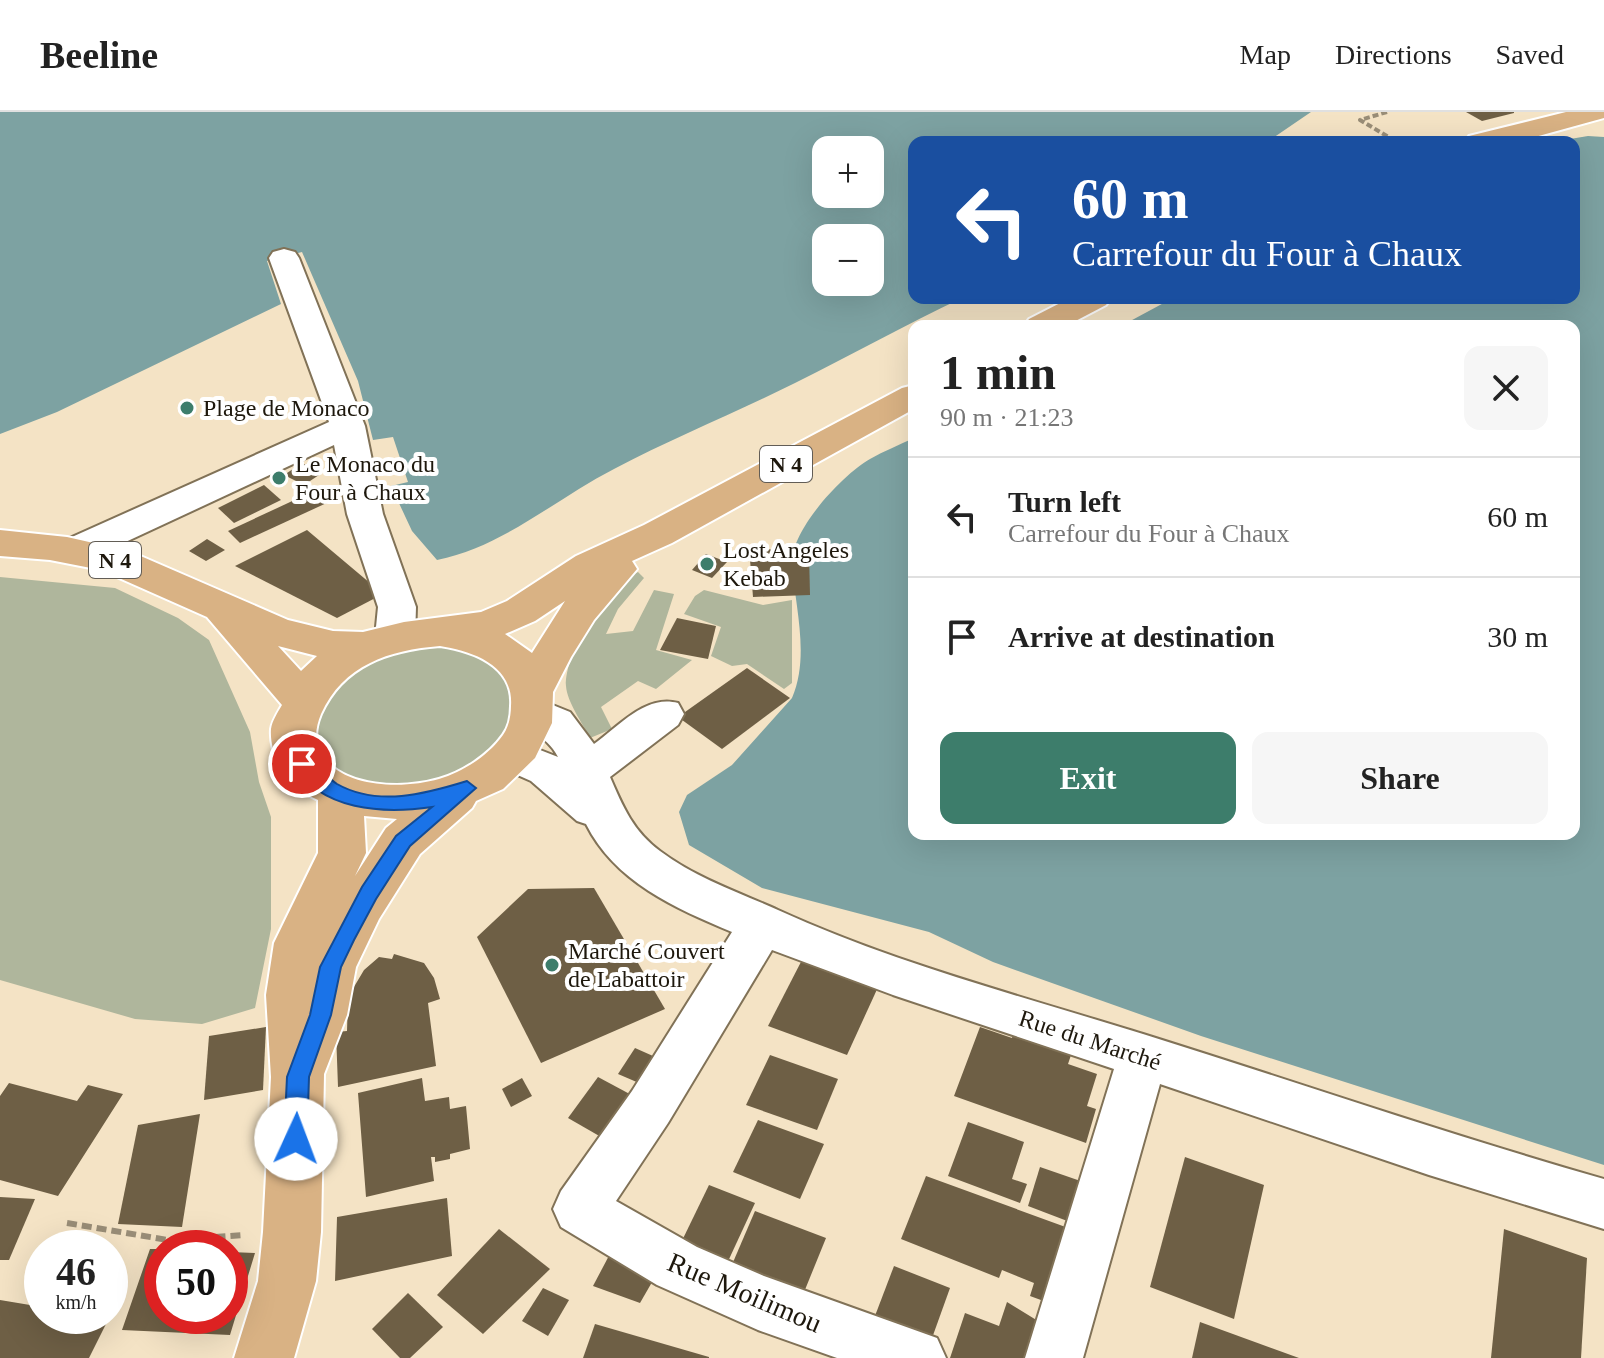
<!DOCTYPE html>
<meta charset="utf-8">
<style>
:root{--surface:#fff;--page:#f6f6f6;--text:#222;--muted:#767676;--line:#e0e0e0;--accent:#3d7d6b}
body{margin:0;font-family:Georgia,serif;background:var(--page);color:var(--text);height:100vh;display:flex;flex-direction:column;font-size:30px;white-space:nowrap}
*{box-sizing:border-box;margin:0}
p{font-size:26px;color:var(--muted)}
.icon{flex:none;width:44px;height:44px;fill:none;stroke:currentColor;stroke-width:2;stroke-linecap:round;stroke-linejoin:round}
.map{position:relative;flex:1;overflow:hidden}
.sheet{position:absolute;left:908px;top:208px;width:672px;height:520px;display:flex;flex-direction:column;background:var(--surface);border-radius:16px;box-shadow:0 8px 32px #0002}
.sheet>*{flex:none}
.guide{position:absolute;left:908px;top:24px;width:672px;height:168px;border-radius:16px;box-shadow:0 8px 32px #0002;background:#1a4fa0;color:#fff;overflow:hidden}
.buttons{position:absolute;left:812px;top:24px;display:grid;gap:16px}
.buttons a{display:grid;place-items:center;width:72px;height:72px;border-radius:16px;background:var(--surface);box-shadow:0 8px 32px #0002;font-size:40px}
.speed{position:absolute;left:24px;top:1118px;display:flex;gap:16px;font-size:40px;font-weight:700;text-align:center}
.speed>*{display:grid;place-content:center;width:104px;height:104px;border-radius:50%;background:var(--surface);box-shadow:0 8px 32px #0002;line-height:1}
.speed small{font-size:20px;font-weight:400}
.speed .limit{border:12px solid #d22;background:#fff;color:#111}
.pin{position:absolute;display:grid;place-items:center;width:68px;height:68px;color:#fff;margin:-34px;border:4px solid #fff;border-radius:50%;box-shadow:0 2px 8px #0007}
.me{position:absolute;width:88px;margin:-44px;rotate:2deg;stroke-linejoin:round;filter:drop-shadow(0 0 6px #0008)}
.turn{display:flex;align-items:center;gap:28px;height:168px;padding:0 32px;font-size:36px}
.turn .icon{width:104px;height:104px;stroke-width:2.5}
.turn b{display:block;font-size:56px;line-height:68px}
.round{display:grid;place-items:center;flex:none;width:84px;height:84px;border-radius:16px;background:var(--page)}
.summary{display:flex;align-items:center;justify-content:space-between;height:136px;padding:0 32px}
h1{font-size:48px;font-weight:700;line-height:60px}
.button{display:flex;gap:16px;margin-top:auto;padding:16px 32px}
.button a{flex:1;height:92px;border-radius:16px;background:var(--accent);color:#fff;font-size:32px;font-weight:700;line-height:92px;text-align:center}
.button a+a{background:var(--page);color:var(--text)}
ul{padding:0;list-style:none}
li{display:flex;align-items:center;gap:24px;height:120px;padding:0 32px;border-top:2px solid var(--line)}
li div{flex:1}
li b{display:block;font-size:30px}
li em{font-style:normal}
header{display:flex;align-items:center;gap:48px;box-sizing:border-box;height:112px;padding:0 40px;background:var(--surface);border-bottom:2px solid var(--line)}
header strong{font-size:38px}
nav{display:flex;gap:44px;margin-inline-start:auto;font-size:28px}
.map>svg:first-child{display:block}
.green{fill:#afb69c}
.water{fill:#7da2a2;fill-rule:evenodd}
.building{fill:#6e5f45}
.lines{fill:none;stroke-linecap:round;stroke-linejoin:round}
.minor-casing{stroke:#817257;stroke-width:4}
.major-casing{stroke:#fff;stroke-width:4}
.path-far1{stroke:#998d77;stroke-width:4;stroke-dasharray:6 3;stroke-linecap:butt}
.path{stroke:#998d77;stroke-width:6;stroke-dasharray:10 5;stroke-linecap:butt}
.minor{fill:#fff;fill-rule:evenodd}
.major{fill:#d9b284;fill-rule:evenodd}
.route{fill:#1a73e8;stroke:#114b97;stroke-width:2}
.poi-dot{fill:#3d7d6b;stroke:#fff;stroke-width:3}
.labels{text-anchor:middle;stroke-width:8;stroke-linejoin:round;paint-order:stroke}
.shield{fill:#fff;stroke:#625d56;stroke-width:2}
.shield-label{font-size:22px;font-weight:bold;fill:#1e180d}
.poi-label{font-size:24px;fill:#1e180d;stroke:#fff;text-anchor:start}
.street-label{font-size:24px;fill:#1e180d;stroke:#fff}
.near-street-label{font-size:28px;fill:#1e180d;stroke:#fff}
</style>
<header>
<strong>Beeline</strong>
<nav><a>Map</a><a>Directions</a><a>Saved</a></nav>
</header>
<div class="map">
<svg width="1604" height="1246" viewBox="0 0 1604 1246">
<rect width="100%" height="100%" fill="#f4e3c5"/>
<g class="green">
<path d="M 638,460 L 644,466 L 618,497 L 606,522 L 633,519 L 654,478 L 674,482 L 656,538 L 692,548 L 656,577 L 638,569 L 601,595 L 612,617 L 590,626 C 583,612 567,590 566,574 C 565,539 606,475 638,460 Z"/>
<polygon points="0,465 115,476 178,506 209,528 250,620 259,670 271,705 271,817 255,896 202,912 135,907 0,868"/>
<polygon points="704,478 763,493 792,488 792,571 784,577 747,552 732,554 711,544 721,515 684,502 695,484"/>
<path d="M 437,535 L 459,537 L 495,553 L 515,580 L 513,614 C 499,628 486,646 471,658 C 460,666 437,668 424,671 C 285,705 277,545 437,535 Z"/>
</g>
<g class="water">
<path d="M 0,0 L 1311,0 L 1267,30 L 914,30 L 914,186 L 962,186 C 905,213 851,243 795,271 C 735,301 673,326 614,357 C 554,388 504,434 437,448 L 412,419 L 391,374 L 408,370 L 393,325 L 373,328 L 358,269 L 302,140 L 267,149 L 281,192 L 57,300 L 0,322 ZM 826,38 L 870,38 L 870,82 L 826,82 ZM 826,126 L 870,126 L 870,170 L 826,170 Z"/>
<path d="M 1588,24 L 1604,25 L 1604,1053 L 1201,924 L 993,850 L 929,820 L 762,776 L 689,733 L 679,700 L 687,683 L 732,653 L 792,586 C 810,544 795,495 792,452 C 790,419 842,363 870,347 C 884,339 899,333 914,326 L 914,722 L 1574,722 L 1574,214 L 1121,214 L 1173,186 L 1574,186 L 1574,30 L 1552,30 Z"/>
</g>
<g class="building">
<polygon points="1466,0 1514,0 1514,1 1482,9"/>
<polygon points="302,351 322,361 304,373 284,363"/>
<polygon points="264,373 281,388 234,411 218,396"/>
<polygon points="318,377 331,389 240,431 228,419"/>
<polygon points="307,418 383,482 337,506 235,454"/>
<polygon points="207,427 225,438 206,449 189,439"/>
<polygon points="749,435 809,442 810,483 753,485"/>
<polygon points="706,442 727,450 712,466 692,458"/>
<polygon points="677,506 716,514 708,547 660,538"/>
<polygon points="747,556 790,586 722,637 678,605"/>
<polygon points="594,776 665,897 541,951 477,825 528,777"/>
<polygon points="394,842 424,851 434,866 440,887 428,891 436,954 338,975 336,920 347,919 348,885 364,858 379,845 392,847"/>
<polygon points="803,846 879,873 847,943 768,914"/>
<polygon points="266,915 263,978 204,988 209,924"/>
<polygon points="980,915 1012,926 1014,919 1072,940 1068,952 1097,962 1087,994 1096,997 1086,1031 954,984"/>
<polygon points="635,936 662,948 646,974 618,962"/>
<polygon points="770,943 838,967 817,1018 746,993"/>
<polygon points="598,965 639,987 608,1029 568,1006"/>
<polygon points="422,966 425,989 449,985 450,997 466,994 470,1037 450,1042 450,1047 435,1050 435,1045 431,1045 434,1069 366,1085 358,981"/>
<polygon points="522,966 532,984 511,995 502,977"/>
<polygon points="9,971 77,989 88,973 123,982 58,1084 0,1068 0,984"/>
<polygon points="200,1002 182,1115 118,1112 138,1013"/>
<polygon points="758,1008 824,1032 800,1087 733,1060"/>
<polygon points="968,1010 1024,1030 1012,1067 1027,1072 1020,1091 948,1064"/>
<polygon points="1185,1045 1264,1073 1234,1207 1150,1175"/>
<polygon points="1040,1055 1095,1074 1083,1115 1028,1094"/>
<polygon points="926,1064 1082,1121 1060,1195 1030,1184 1034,1171 1002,1158 999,1166 901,1127"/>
<polygon points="709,1073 755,1091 724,1158 677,1139"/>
<polygon points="0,1085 35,1087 9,1148 0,1148"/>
<polygon points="447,1086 452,1144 335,1169 337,1105"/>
<polygon points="755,1099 826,1126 800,1190 728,1162"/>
<polygon points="499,1117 550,1157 483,1222 437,1183"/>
<polygon points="1504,1117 1587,1146 1581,1246 1491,1246"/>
<polygon points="150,1137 162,1137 162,1204 230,1204 230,1140 255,1141 230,1223 122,1218"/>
<polygon points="612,1138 659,1158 640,1191 593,1174"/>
<polygon points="110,1147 122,1149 110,1176"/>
<polygon points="894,1154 950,1176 927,1240 870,1217"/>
<polygon points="543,1176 569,1188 548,1224 522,1209"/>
<polygon points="408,1181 443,1215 410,1246 400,1246 372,1217"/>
<polygon points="0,1188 42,1195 42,1204 89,1204 108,1208 89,1246 0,1246"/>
<polygon points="1007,1190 1051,1217 1041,1246 950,1246 965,1201 999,1214"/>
<polygon points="1200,1210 1299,1246 1192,1246"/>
<polygon points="595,1212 709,1245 709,1246 583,1246"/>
</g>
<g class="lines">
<g class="minor-casing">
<g id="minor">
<polygon points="284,137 295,140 299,146 365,314 383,402 416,495 415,525 409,535 395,539 381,535 375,525 378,495 347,402 334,333 89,447 76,450 63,447 57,438 63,429 329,310 269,146 273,140"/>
<path d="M 533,585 L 570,600 L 594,632 C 619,614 646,582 678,591 L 684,602 L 678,613 L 610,665 C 623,695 633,719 660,739 C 696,766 738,780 778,798 C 894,851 1021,884 1143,922 C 1297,970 1449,1023 1604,1067 L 1604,1117 L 1429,1063 L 1160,972 L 1083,1246 L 1025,1246 L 1114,957 L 893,883 L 772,838 L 668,1011 L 616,1089 L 697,1135 L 764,1164 L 937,1226 L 946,1246 L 837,1246 L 758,1218 L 657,1173 L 561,1115 L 553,1097 L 561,1079 L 632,979 L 732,820 C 675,796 615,770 586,712 L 577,709 L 531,669 L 497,654 L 491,643 L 497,632 L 512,627 L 558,645 C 546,621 524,620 512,600 L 518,589 Z"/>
</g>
</g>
<g class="major-casing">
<g id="major">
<polygon points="1566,0 1604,0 1604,6 1517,30 1465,30 1469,24"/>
<polygon points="1070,186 1111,186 1106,193 1066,214 1024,214 1029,207"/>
<path d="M 914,273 L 914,297 L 672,431 L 632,449 L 637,457 L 594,508 L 571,545 L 553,580 L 552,611 L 535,646 L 503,677 L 476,689 L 472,696 L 420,742 L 379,807 L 356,855 L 347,903 L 324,962 L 321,1120 L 316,1169 L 294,1246 L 234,1246 L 258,1169 L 263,1120 L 271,965 L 266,883 L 274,831 L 318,741 L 318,688 C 291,677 269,647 271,617 C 272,609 278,600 282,593 L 207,505 L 101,458 L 50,448 L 0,444 L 0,418 L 67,425 L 129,439 L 288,508 L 333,519 L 363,520 L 404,510 L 481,500 L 507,489 L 576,444 L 644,413 L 902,276 ZM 565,489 L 532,541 L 505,522 L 535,509 ZM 278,534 L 317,544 L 301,559 ZM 440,534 C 472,539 514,553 511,594 C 511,603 509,615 503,623 C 489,643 463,660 439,667 C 404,677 343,677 321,642 C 313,630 316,614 321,602 C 343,553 389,538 440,534 ZM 364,704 L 397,707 L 386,716 L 355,764 L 366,741 Z"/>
</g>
</g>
<polyline class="path-far1" points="1387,0 1360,8 1397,30"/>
<polyline class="path" points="67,1111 168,1128 244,1123"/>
<use href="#minor" class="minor"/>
<use href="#major" class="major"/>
</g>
<path class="route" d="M 302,645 C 316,649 325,664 337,672 C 378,695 425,682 467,669 L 476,676 L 410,734 L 376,787 L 354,828 L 341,855 L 331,903 L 309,965 L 307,1027 L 304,1034 L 296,1037 L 288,1034 L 284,1027 L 287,965 L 310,903 L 320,855 L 362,775 L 396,724 L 432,695 C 383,702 321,699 293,652 L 296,647 Z"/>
<g class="poi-dot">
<circle cx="187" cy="296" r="8"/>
<circle cx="279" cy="366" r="8"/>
<circle cx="707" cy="452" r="8"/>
<circle cx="552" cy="853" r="8"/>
</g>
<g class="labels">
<g class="shield">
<rect x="760" y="334" width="52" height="36" rx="6"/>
<rect x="89" y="430" width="52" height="36" rx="6"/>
</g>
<g class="shield-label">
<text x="786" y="360">N 4</text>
<text x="115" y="456">N 4</text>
</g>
<g class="poi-label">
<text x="203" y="304">Plage de Monaco</text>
<text x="295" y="360">Le Monaco du<tspan x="295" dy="28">Four à Chaux</tspan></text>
<text x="723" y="446">Lost Angeles<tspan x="723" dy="28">Kebab</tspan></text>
<text x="568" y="847">Marché Couvert<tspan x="568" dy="28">de Labattoir</tspan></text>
</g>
<g class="street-label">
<text transform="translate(1090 928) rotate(18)" y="8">Rue du Marché</text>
</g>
<g class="near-street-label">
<text transform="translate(745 1180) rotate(23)" y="10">Rue Moilimou</text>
</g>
</g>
</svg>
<div class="buttons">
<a>+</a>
<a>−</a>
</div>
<div class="speed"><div>46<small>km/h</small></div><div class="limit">50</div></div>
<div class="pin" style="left:302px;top:652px;background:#d93025"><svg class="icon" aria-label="arrive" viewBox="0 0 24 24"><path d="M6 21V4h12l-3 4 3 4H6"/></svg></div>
<svg class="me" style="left:296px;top:1027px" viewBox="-20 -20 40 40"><circle r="19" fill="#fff"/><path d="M0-13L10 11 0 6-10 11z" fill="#1a73e8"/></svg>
<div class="guide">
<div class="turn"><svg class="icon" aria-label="left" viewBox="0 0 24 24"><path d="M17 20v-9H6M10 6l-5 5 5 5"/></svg><div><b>60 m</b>Carrefour du Four à Chaux</div></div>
</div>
<section class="sheet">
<div class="summary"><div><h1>1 min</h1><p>90 m · 21:23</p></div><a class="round"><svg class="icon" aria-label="close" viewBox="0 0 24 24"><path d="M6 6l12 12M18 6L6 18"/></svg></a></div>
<ul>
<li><svg class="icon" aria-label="left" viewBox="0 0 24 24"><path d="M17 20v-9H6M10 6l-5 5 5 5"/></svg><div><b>Turn left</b><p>Carrefour du Four à Chaux</p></div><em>60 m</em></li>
<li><svg class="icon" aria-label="arrive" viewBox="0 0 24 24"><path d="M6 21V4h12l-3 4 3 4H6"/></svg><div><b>Arrive at destination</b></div><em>30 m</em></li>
</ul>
<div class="button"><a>Exit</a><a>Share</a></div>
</section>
</div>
